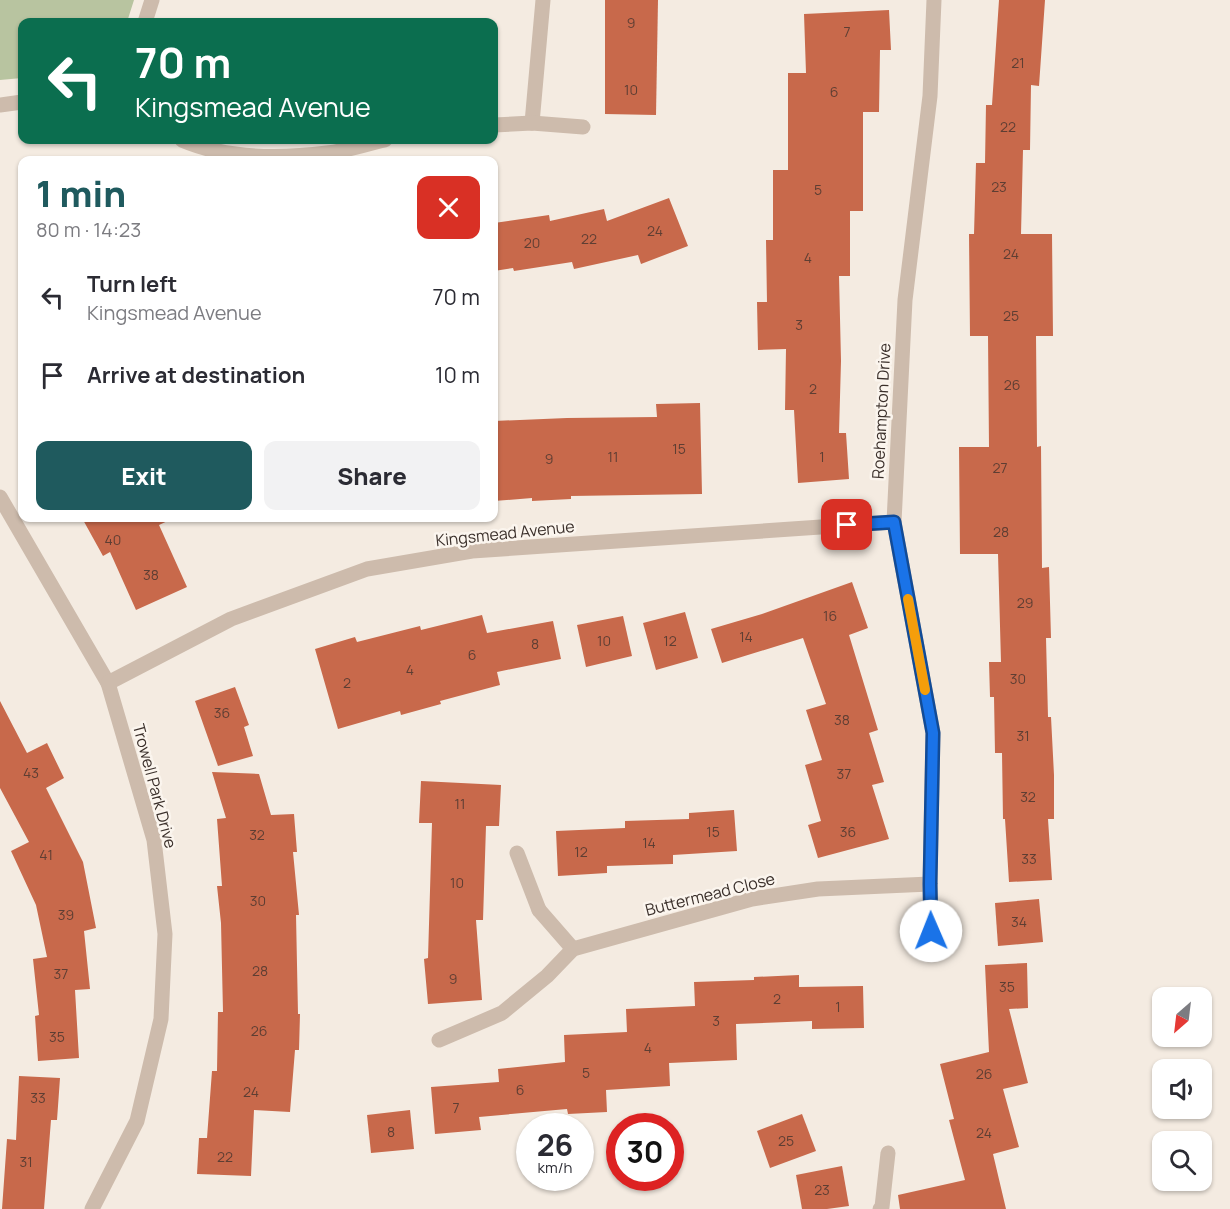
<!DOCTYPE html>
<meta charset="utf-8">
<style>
:root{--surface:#fff;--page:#f2f2f3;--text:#2b2b33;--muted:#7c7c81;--accent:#1f5a5e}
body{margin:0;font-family:Manrope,sans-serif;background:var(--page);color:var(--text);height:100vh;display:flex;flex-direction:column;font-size:22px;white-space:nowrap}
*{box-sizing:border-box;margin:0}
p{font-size:20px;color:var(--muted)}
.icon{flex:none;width:33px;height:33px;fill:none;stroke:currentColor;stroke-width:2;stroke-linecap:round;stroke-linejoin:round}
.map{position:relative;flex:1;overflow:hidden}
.sheet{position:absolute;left:18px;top:156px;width:480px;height:366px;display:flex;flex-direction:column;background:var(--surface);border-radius:12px;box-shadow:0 2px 4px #0004}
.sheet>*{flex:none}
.guide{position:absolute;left:18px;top:18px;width:480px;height:126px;border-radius:12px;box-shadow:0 2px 4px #0004;background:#0b6e4f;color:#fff;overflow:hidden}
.needle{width:39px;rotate:208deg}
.tools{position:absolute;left:1152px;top:987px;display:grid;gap:12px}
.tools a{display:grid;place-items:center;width:60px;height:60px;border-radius:12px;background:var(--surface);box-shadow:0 2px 4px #0004;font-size:30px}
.speed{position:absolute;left:516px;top:1113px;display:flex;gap:12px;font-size:30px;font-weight:700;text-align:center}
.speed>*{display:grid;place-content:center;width:78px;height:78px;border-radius:50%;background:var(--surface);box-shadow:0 2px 4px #0004;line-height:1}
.speed small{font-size:15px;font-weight:400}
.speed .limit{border:9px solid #d22;background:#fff;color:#111}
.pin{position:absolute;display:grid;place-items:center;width:51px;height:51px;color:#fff;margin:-26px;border-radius:12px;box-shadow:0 3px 9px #0006}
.me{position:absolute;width:66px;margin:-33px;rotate:359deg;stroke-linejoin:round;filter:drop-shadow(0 0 4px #0008)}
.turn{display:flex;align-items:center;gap:21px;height:126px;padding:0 18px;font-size:27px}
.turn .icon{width:78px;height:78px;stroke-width:2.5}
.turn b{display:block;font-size:42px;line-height:51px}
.round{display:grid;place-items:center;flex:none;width:63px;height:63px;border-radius:12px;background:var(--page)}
.head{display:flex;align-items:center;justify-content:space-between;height:102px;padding:0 18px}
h1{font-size:36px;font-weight:800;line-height:45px;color:var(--accent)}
.cta{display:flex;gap:12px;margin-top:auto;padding:12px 18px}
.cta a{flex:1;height:69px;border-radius:12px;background:var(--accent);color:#fff;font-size:24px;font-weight:800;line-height:69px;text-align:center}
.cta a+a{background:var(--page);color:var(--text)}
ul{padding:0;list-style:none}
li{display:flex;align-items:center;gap:18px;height:78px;padding:0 18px}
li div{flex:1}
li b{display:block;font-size:22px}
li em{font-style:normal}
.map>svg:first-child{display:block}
.green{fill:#b8c4a0}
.building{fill:#c8694b}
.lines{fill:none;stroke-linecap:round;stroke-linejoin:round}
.lane{stroke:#cdbbac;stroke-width:15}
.street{stroke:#cdbbac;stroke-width:15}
.route-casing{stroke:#114b97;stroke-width:15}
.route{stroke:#1a73e8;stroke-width:10}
.slow{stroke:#f59e0b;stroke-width:10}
.labels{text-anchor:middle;stroke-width:5;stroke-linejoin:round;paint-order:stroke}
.number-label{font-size:14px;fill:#5e3e33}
.street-label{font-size:16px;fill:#3b302b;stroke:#fbf5ee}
</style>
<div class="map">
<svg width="1230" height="1209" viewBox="0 0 1230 1209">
<rect width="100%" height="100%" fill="#f4ebe1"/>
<polygon class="green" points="0,0 134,0 127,22 22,22 22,78 0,80"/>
<g class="building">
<polygon points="605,0 658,0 656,115 605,114"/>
<polygon points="999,0 1045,0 1039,86 1031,85 1030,150 1023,150 1021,234 1052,234 1053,336 1036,336 1037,447 1041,446 1042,568 1049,567 1051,638 1046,638 1048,717 1051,717 1054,775 1054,819 1048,819 1052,880 1009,882 1005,819 1003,819 1002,753 995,753 994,697 990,697 989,662 1001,662 998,554 960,554 959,447 989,447 988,336 970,336 969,234 974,234 976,163 985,163 986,105 992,105"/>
<polygon points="889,10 891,50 880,50 879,112 863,112 863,211 850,211 850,276 839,276 841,361 839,433 846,433 849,479 798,483 794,410 785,410 786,349 758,350 757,302 767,302 766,240 773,240 773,170 788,170 788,73 806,73 804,14"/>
<polygon points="669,198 688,246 641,264 638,255 574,269 572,262 514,271 513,268 494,271 494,223 549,215 550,221 604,209 607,221"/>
<polygon points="700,403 702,494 571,496 571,499 532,501 532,498 494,501 494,421 567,418 657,417 656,404"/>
<polygon points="82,518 174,518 159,525 187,587 136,610 110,552 103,556"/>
<polygon points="852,582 868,628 849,635 878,730 869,733 884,782 872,785 889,839 818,858 808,825 821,821 805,765 822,760 806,710 826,704 803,638 722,663 711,629 762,614"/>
<polygon points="685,612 698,658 656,670 643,623"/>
<polygon points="482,615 487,633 553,621 561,659 497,672 500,685 440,701 441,704 401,715 400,711 338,729 315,649 355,637 357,642 420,626 421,630"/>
<polygon points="623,616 632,656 586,667 577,625"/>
<polygon points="235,687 249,725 244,727 253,756 218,766 195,701"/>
<polygon points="0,701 27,753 47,743 64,778 46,788 83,862 96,928 84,931 90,989 75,990 79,1058 38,1061 35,1016 39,1015 33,959 47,957 36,905 11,851 29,842 0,788"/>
<polygon points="212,772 259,774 271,815 294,814 297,852 293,852 299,915 296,915 298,1014 300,1014 299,1050 295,1050 290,1112 254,1110 251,1176 197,1174 199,1138 207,1138 212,1071 217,1071 218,1012 223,1012 221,923 217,886 222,886 217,819 226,818"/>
<polygon points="421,781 501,785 499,826 486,826 483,920 476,920 482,1000 428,1004 424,959 428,958 432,823 419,823"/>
<polygon points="734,810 737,851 673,855 673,864 607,866 607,873 558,876 556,831 625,828 625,821 689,819 689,813"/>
<polygon points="1039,899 1043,942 998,946 995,903"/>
<polygon points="1027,963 1028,1008 1009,1009 1028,1083 1003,1089 1019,1147 993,1154 1006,1209 900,1209 898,1195 965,1180 949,1120 954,1119 940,1064 989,1052 985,965"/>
<polygon points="799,975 799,987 863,986 864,1028 812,1029 812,1021 736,1024 737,1060 669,1063 670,1086 606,1090 607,1112 568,1114 567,1109 479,1117 481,1130 435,1134 431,1087 499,1082 498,1069 565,1062 564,1035 627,1032 626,1009 695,1006 694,982 754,980 754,977"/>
<polygon points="19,1076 60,1078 57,1120 51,1120 44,1209 2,1209 7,1139 16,1140"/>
<polygon points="410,1110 414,1149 371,1153 367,1115"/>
<polygon points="802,1114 816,1151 770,1168 757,1131"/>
<polygon points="842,1166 849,1206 827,1209 802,1209 796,1175"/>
</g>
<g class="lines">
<g class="lane">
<polyline points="145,22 152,0"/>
<polyline points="517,853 539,910"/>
</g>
<g class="street">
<polyline points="0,105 22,102"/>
<polyline points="532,123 543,0"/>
<polyline points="494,125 532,123 583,127"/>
<path d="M 182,140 C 226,159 279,159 327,153 C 346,151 366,144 385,140"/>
<polyline points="0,497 108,683 154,840 165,934 161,1019 137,1121 92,1209"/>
<polyline points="108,683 231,619 367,569 472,551 894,522"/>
<polyline points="539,910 573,949"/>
<polyline points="931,931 930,884 933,733 894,522 905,300 930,96 934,0"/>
<polyline points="439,1040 502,1013 547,976 573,949 752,899 818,889 930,884"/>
<polyline points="880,1209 882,1207 888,1153"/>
</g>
</g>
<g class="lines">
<g class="route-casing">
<polyline id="route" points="847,525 894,522 933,733 930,884 931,931"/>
</g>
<use href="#route" class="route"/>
<polyline class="slow" points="908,599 925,690"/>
</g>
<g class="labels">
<g class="number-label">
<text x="631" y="28">9</text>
<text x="847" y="37">7</text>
<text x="1018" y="68">21</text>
<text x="631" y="95">10</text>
<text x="834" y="97">6</text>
<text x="1008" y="132">22</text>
<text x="999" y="192">23</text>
<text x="818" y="195">5</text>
<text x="655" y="236">24</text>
<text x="589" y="244">22</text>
<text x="532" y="248">20</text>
<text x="1011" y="259">24</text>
<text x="808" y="263">4</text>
<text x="1011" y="321">25</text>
<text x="799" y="330">3</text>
<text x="1012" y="390">26</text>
<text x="813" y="394">2</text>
<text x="679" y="454">15</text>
<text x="613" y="462">11</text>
<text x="822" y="462">1</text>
<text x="549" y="464">9</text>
<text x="1000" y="473">27</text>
<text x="1001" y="537">28</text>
<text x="113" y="545">40</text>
<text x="151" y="580">38</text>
<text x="1025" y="608">29</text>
<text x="830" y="621">16</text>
<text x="746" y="642">14</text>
<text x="604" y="646">10</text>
<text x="670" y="646">12</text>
<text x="535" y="649">8</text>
<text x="472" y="660">6</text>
<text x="410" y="675">4</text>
<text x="1018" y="684">30</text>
<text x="347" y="688">2</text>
<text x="222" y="718">36</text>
<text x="842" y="725">38</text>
<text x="1023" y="741">31</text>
<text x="31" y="778">43</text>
<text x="844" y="779">37</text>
<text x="1028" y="802">32</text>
<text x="460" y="809">11</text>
<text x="713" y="837">15</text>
<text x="848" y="837">36</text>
<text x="257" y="840">32</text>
<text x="649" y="848">14</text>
<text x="581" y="857">12</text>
<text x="46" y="860">41</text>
<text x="1029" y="864">33</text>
<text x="457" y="888">10</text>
<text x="258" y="906">30</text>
<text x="66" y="920">39</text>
<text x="1019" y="927">34</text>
<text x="260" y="976">28</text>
<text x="61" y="979">37</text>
<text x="453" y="984">9</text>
<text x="1007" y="992">35</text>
<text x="777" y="1004">2</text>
<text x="838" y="1012">1</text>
<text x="716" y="1026">3</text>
<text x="259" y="1036">26</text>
<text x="57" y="1042">35</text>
<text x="648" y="1053">4</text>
<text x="586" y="1078">5</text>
<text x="984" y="1079">26</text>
<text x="520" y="1095">6</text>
<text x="251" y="1097">24</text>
<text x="38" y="1103">33</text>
<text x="456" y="1113">7</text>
<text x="391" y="1137">8</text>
<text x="984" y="1138">24</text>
<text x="786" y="1146">25</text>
<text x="225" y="1162">22</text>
<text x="26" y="1167">31</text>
<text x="822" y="1195">23</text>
</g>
<g class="street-label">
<text transform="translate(881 411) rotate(-87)" y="6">Roehampton Drive</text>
<text transform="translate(505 533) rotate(-6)" y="6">Kingsmead Avenue</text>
<text transform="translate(155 786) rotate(75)" y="6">Trowell Park Drive</text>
<text transform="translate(710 894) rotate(-14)" y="6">Buttermead Close</text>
</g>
</g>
</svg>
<div class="tools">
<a><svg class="needle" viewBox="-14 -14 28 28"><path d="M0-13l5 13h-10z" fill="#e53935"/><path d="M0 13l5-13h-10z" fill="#7c7c81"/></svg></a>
<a><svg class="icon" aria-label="sound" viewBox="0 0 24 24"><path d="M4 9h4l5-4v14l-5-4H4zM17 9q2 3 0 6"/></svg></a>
<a><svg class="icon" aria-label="search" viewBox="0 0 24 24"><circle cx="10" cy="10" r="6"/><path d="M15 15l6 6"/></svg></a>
</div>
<div class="speed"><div>26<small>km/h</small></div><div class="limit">30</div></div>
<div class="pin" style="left:847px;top:525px;background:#d93025"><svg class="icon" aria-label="arrive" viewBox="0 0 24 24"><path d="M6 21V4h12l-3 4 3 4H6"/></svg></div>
<svg class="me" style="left:931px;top:931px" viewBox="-20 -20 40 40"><circle r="19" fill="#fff"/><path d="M0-13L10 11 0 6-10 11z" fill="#1a73e8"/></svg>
<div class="guide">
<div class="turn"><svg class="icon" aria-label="left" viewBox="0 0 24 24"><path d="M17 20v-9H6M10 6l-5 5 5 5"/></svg><div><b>70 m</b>Kingsmead Avenue</div></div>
</div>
<section class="sheet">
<div class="head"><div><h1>1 min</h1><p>80 m · 14:23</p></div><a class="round" style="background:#d93025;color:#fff"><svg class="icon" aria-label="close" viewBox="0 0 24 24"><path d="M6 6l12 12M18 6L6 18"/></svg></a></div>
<ul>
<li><svg class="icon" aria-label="left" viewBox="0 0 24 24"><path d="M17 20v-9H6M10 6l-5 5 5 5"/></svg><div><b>Turn left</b><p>Kingsmead Avenue</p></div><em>70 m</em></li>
<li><svg class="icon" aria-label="arrive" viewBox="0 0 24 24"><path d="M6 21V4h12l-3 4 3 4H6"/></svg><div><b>Arrive at destination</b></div><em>10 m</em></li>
</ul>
<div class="cta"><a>Exit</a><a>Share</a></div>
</section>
</div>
